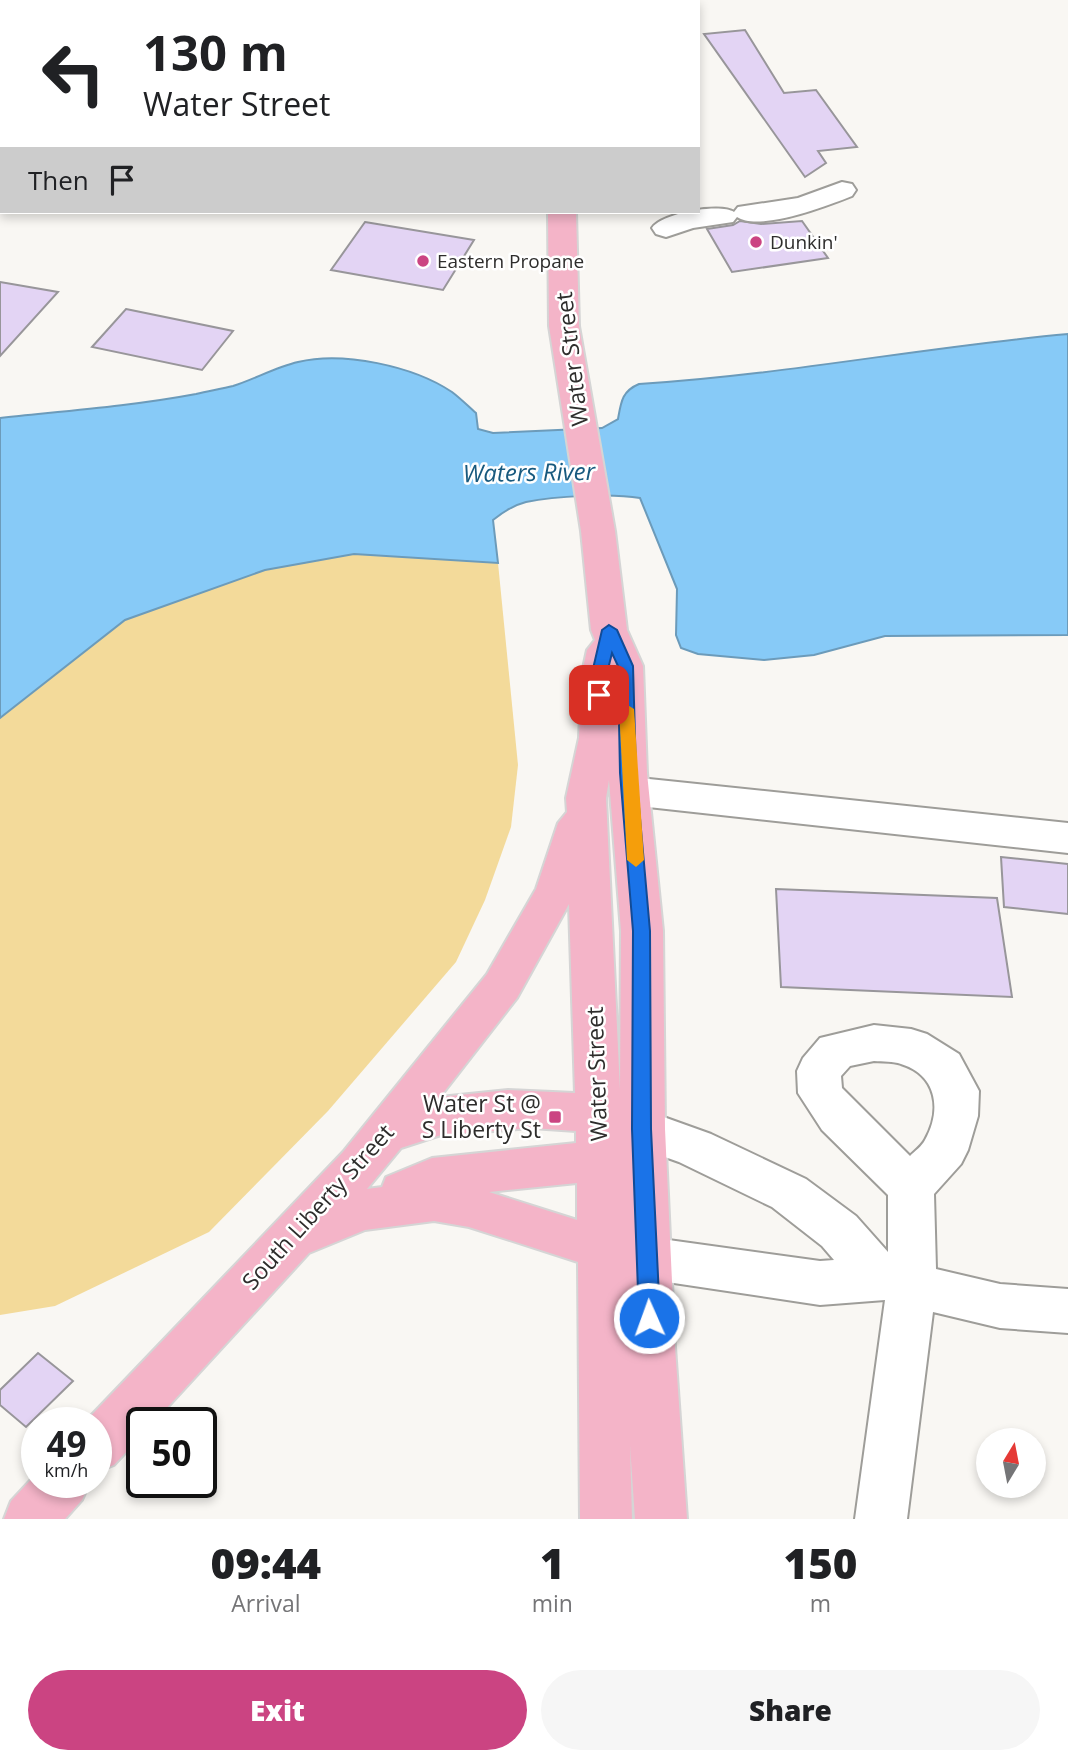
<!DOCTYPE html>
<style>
:root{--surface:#fff;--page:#f6f6f6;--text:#202124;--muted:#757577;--accent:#cb4482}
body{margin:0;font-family:"Open Sans",sans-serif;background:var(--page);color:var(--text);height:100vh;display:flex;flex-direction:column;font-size:26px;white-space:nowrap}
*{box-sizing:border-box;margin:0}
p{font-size:23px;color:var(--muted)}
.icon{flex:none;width:38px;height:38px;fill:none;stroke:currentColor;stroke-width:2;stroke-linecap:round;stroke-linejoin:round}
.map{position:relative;height:1519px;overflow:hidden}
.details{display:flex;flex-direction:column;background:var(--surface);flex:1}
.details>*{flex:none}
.banner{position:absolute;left:0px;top:0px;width:700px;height:214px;box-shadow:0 4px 10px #0003;background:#fff;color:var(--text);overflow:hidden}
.needle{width:46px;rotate:10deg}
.controls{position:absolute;left:976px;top:1428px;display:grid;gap:14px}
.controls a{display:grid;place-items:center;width:70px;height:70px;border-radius:50%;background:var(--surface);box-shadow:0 4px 10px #0003;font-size:35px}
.speed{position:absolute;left:21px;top:1407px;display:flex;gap:14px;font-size:35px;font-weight:700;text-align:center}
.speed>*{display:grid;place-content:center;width:91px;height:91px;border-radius:50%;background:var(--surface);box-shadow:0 4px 10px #0003;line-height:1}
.speed small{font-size:18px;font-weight:400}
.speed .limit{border:4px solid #111;border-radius:10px;background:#fff;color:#111}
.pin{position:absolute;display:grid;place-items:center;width:60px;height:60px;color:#fff;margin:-30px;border-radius:14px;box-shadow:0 4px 10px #0006}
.me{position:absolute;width:77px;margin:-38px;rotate:358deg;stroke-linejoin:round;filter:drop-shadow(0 0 5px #0008)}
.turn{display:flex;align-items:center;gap:24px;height:147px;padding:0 28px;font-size:32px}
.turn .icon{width:91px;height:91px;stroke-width:2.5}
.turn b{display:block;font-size:49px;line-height:60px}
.then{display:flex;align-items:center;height:66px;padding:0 28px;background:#0003;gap:14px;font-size:26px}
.eta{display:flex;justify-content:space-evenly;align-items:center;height:119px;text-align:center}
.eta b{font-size:42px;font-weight:800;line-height:49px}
.button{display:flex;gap:14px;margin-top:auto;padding:14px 28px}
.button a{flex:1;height:80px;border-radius:42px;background:var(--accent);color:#fff;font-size:28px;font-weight:800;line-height:80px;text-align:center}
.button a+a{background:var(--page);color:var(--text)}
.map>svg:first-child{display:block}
.green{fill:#f3da9a}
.water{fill:#87caf7;stroke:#6c9bba;stroke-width:2}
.building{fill:#e3d4f4;stroke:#98969a;stroke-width:2}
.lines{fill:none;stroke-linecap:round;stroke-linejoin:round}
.minor-casing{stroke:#9e9d99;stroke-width:4}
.major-casing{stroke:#d5d5d5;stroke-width:4}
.minor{fill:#fff;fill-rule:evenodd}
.major{fill:#f4b4c8;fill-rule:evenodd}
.route{fill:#1a73e8;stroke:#114b97;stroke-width:2}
.slow{fill:#f59e0b}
.poi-dot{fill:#cb4482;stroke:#fff;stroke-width:2.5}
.labels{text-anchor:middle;stroke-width:5;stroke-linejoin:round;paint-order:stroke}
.far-poi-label{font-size:19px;fill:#2e2d2c;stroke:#fff;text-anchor:start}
.street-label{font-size:23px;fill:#2e2d2c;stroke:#fff}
.poi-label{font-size:23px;fill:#2e2d2c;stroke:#fff;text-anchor:end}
.water-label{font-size:24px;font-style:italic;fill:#17597e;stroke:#fff}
</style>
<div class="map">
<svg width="1068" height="1519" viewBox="0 0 1068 1519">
<rect width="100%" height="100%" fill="#f9f7f3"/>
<polygon class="green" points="354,554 498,563 518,765 511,827 485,900 456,962 328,1111 209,1232 55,1306 0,1315 0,718 124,620 265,570"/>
<path class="water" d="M 1068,334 L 1068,635 L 885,636 L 814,655 L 764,660 L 698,654 L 681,648 L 676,635 L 677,589 L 640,498 C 612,493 555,496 526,502 C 514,505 503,512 493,520 L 498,563 L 354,554 L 265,570 L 125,620 L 0,718 L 0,418 C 65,411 132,406 196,394 C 208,391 221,389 233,386 C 255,379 276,367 298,362 C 343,351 413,366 452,392 C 460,398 468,406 476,413 L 478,429 L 493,433 L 602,428 L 618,419 C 621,402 622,391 639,384 C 783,375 924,347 1068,334 Z"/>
<g class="building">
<polygon points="745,30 784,93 816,90 857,147 818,151 826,163 805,177 704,34"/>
<polygon points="740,221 761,224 802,221 828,258 732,272 707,229 733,225"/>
<polygon points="365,222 474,240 443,290 331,270"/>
<polygon points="0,282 58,292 0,356"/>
<polygon points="126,309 233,331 202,370 92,347"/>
<polygon points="1001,857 1068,864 1068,914 1004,907"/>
<polygon points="776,889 997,898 1012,997 781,987"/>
<polygon points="38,1353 73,1381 26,1427 0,1405 0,1390"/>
</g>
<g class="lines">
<g class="minor-casing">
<g id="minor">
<polygon points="546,0 594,0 545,2"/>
<path d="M 842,182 L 852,184 L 856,190 L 852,196 C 827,206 759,232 737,217 L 733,222 L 693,228 L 666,237 L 656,234 L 652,228 C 662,213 720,203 734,212 L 738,207 L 798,198 Z"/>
<polygon points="630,777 1068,823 1068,853 630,805 616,801 610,791 616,781"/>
<path d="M 874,1025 L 911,1029 L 927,1034 L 959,1054 L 979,1091 L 978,1116 L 968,1150 L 961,1164 L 934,1194 L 936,1269 L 1000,1284 L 1068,1289 L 1068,1333 L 1000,1328 L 933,1312 L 907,1519 L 855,1519 L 885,1300 L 820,1305 L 647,1279 L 630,1273 L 623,1258 L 630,1243 L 647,1237 L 820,1261 L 834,1260 L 822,1246 L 772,1207 L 679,1162 L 626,1143 L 619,1129 L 626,1115 L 642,1110 L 658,1115 L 711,1134 L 806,1179 L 856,1216 L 888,1252 L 888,1195 L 822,1130 L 798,1093 L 797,1071 L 803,1058 L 820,1038 ZM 874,1061 C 883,1062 893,1061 901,1064 C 937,1075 942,1110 925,1140 C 922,1146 915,1151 910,1156 L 842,1088 L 841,1076 L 850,1066 Z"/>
</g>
</g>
<g class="major-casing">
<g id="major">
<rect x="538" y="0" width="24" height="2"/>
<path d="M 548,212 L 576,212 L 579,326 L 615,531 L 627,630 L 643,666 L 647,773 L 663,931 L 665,1129 L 675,1347 L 687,1519 L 635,1519 L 630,1445 L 632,1519 L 580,1519 L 578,1262 L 469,1227 L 434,1221 L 365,1230 L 309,1253 L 153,1423 L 142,1423 L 142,1435 L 114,1465 L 96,1472 L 96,1423 L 84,1423 L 343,1152 L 487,974 L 536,889 L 558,823 L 567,812 L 566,798 L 579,738 L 582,673 L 587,650 L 595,640 L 591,630 L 581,531 L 549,326 ZM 609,780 L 621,931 L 620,1090 L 606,798 ZM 569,904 L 575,1093 L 508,1090 L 440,1097 L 517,998 ZM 532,1128 L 576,1131 L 576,1143 L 432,1158 L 386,1177 L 382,1187 L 367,1189 L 401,1148 L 441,1135 ZM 577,1183 L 577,1220 L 489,1192 Z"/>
<polygon points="37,1473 37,1482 90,1482 82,1500 65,1519 4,1519 11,1501"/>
</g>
</g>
<use href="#minor" class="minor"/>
<use href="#major" class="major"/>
</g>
<polygon class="route" points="609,625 617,630 633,666 636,773 650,931 651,1129 660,1318 657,1325 649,1327 642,1325 639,1318 632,1129 633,931 620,773 618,666 612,653 607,673 607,695 599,700 592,695 592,673 602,630"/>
<polygon class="slow" points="626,704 634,709 644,860 636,867 627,860 619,709"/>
<g class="poi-dot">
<circle cx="756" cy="242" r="7"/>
<circle cx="423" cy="261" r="7"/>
<rect x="548" y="1110" width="14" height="14" rx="3.5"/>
</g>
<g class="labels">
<g class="far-poi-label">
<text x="770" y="249">Dunkin'</text>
<text x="437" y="268">Eastern Propane</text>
</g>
<g class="street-label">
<text transform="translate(572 359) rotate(-97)" y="8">Water Street</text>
<text transform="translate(597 1074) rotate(-92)" y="8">Water Street</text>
<text transform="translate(318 1207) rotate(-48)" y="8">South Liberty Street</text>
</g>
<g class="poi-label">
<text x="541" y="1112">Water St @<tspan x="541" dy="26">S Liberty St</tspan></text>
</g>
<g class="water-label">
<text transform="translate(529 473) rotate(-1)" y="8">Waters River</text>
</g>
</g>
</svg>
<div class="controls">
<a><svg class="needle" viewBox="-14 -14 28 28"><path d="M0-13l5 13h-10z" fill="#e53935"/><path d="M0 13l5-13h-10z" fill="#757577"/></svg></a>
</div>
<div class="speed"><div>49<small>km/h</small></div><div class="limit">50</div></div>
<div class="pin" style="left:599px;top:695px;background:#d93025"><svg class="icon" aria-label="arrive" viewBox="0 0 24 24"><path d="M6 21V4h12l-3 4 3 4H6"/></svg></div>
<svg class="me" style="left:649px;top:1318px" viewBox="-20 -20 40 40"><circle r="17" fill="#1a73e8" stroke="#fff" stroke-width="3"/><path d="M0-11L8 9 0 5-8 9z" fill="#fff"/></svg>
<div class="banner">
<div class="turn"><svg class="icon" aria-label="left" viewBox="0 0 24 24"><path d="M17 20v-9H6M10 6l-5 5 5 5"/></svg><div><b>130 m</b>Water Street</div></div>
<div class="then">Then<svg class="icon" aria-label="arrive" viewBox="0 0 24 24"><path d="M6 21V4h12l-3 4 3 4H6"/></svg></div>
</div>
</div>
<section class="details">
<div class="eta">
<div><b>09:44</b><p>Arrival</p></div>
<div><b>1</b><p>min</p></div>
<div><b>150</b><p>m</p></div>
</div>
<div class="button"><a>Exit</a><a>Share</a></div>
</section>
